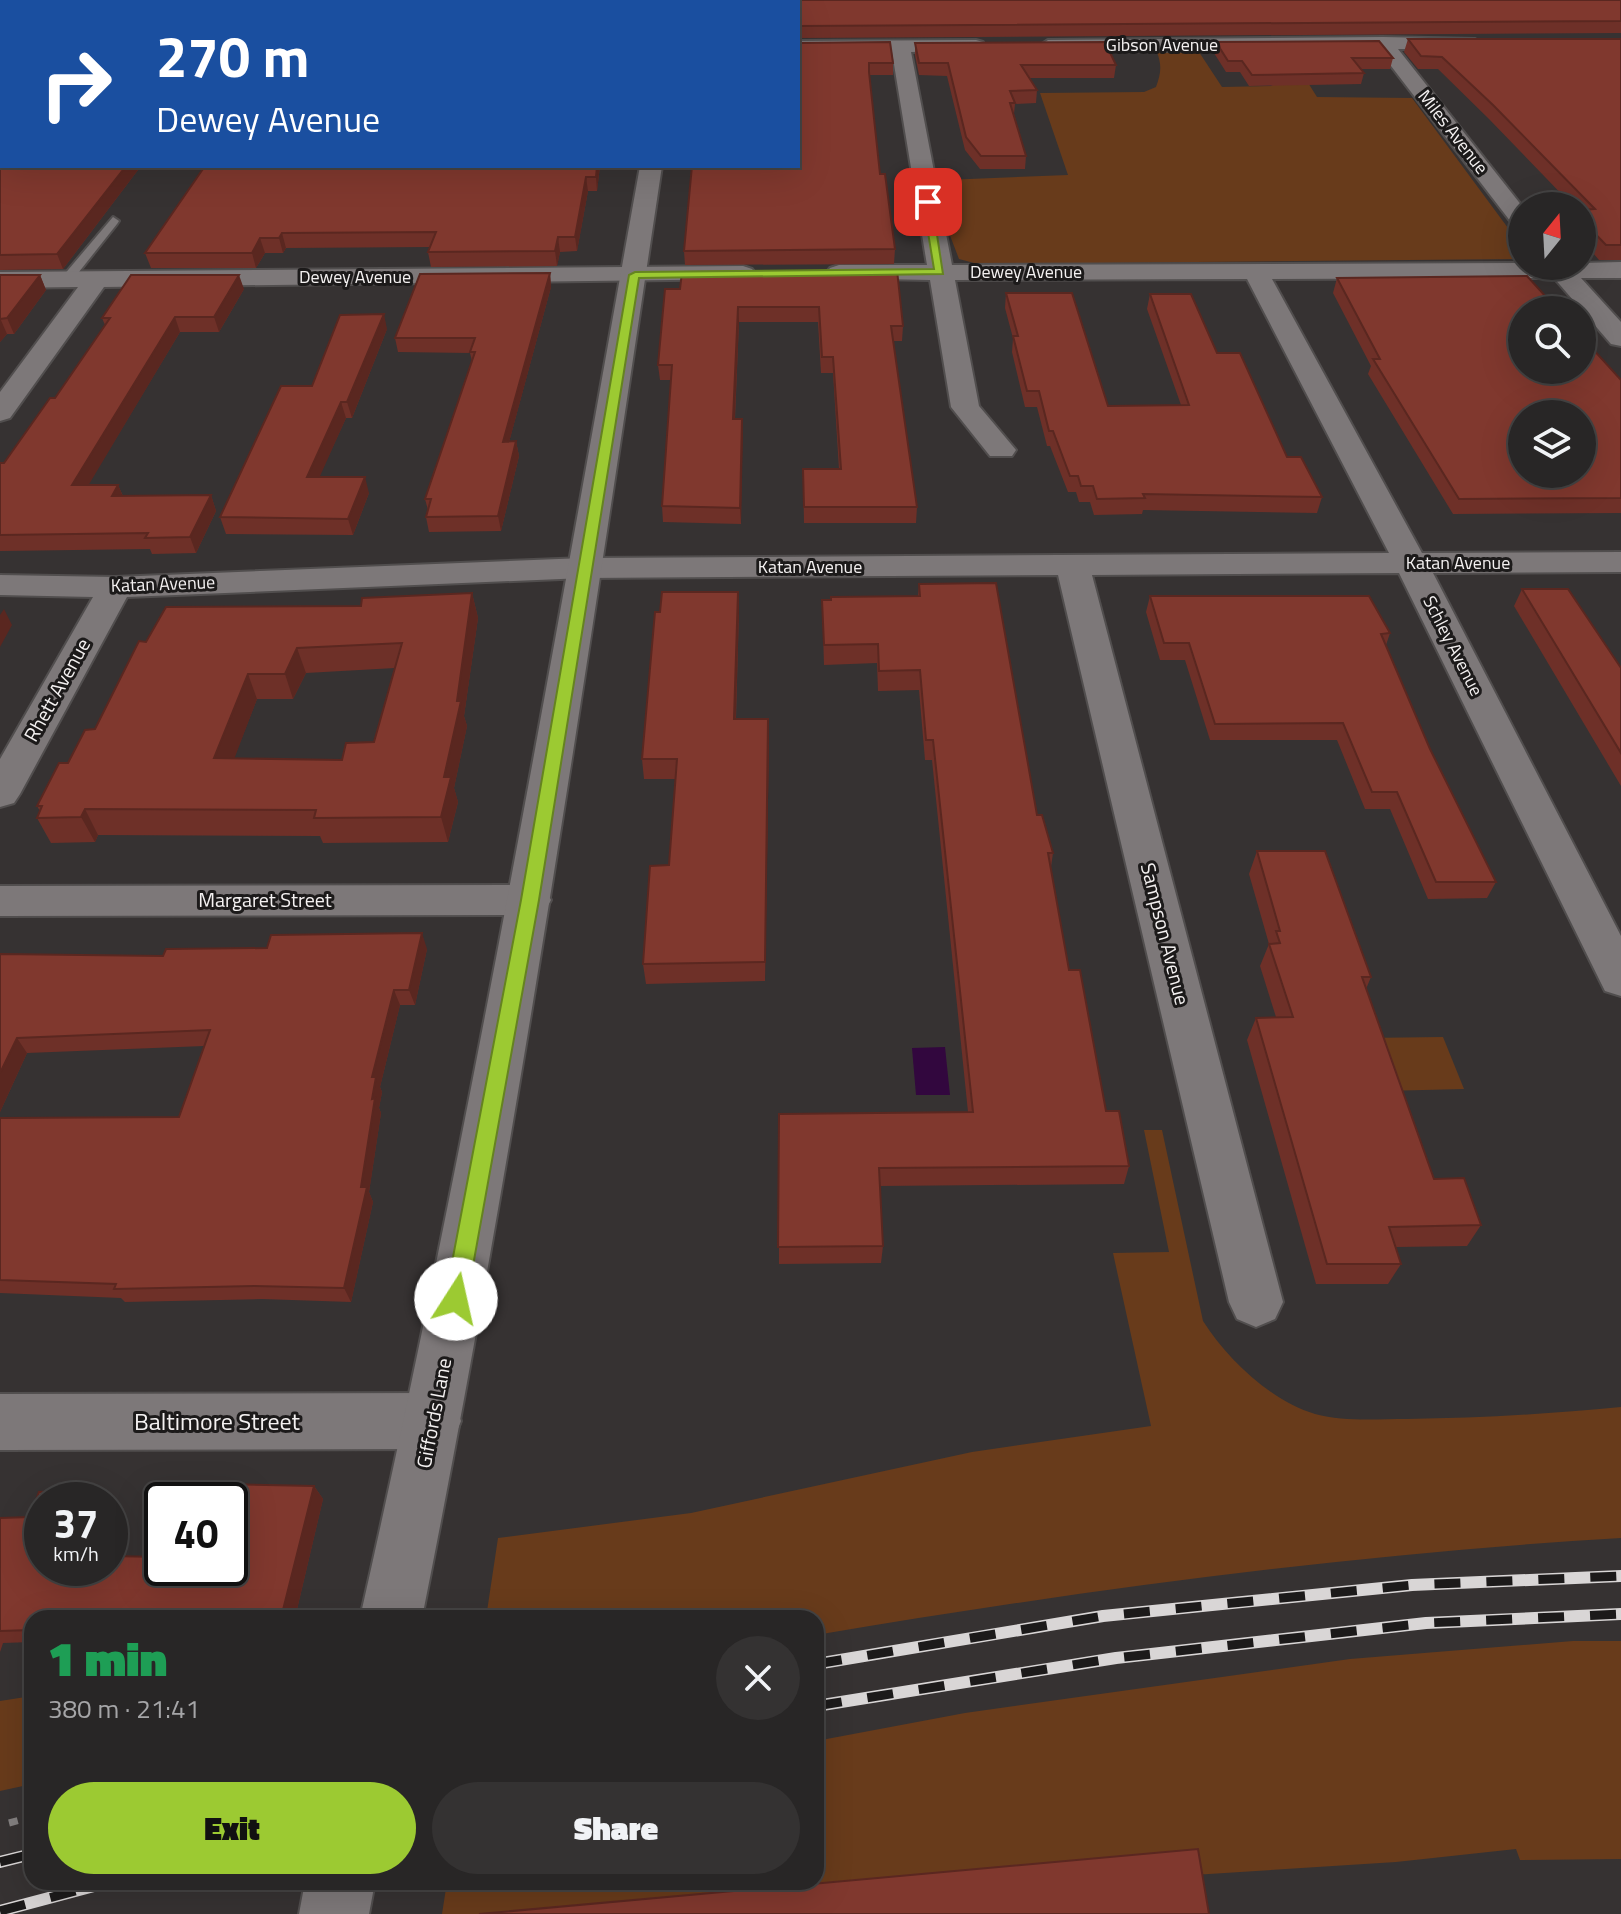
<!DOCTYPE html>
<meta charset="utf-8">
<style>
:root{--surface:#282626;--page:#343232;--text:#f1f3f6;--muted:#a5a5a7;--line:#444343;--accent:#9cca32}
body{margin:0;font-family:"Titillium Web",sans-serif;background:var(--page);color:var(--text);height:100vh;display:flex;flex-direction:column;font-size:30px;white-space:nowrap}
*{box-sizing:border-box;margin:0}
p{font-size:26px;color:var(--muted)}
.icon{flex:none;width:44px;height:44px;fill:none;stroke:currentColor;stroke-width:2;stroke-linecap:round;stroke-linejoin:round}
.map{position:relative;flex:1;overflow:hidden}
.drawer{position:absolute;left:24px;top:1610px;width:800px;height:280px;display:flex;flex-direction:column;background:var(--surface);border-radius:24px;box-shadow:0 8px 32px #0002,0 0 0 2px var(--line)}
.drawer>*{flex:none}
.top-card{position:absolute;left:0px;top:0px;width:800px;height:168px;box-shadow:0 8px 32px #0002,0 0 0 2px var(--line);background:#1a4fa0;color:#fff;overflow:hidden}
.needle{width:52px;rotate:18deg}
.controls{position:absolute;left:1508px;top:192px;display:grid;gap:16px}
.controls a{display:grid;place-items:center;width:88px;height:88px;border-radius:50%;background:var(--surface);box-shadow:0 8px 32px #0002,0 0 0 2px var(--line);font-size:40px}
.speed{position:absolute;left:24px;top:1482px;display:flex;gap:16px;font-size:40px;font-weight:700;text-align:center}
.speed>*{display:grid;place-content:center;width:104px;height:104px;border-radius:50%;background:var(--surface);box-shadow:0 8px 32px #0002,0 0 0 2px var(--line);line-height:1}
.speed small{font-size:20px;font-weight:400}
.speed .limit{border:4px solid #111;border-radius:12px;background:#fff;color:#111}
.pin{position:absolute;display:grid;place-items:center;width:68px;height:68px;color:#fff;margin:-34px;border-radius:16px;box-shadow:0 4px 12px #0006}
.me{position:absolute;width:88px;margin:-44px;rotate:10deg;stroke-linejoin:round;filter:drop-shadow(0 0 6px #0008)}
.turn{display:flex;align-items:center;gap:28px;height:168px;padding:0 24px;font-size:36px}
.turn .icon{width:104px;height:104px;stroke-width:2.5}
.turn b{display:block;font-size:56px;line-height:68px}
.round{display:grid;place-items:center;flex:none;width:84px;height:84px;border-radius:42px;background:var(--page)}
.overview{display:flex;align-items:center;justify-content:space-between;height:136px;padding:0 24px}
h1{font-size:48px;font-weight:800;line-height:60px;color:#1e9e55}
.primary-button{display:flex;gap:16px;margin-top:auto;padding:16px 24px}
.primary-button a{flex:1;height:92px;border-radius:48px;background:var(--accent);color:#111;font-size:32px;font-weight:800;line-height:92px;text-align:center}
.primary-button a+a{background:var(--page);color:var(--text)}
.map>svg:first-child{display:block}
.green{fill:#683b1b}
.water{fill:#32073e}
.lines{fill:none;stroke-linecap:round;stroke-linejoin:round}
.service-casing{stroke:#514e4e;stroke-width:4}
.minor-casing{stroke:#514e4e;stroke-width:4}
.tertiary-casing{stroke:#514e4e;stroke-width:4}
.path{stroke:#837f7f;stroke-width:7;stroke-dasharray:9 6;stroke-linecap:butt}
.service{fill:#7d7879;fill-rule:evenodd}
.minor{fill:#7d7879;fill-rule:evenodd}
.tertiary{fill:#7d7879;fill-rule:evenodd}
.rail-casing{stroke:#d9d6d6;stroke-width:12}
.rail{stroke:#1c1a1a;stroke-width:9;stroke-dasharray:26;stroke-linecap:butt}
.wall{fill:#6e3028;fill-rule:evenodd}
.shaded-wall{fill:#5a2720}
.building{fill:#80382e;stroke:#5a2720;stroke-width:2;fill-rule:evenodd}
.route{fill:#9cca32;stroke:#658320;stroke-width:2}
.labels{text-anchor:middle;stroke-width:6;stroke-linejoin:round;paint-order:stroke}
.far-street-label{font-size:18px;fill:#f4f1f1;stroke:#1c1a1a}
.street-label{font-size:20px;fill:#f4f1f1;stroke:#1c1a1a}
.near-street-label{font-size:24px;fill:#f4f1f1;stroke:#1c1a1a}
</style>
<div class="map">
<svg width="1621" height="1914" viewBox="0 0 1621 1914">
<rect width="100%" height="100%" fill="#363232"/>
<g class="green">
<path d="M 1288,51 L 1317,97 L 1412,98 L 1522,247 L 1522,259 L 978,264 L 959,259 L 946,225 L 945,180 L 1068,175 L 1040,93 L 1144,92 L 1156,87 C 1161,73 1162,66 1157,52 L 1199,52 L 1222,87 L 1272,86 Z"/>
<polygon points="1443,1037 1464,1089 1383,1091 1364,1038"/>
<path d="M 1144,1130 L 1162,1130 L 1203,1321 C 1227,1359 1271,1401 1315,1414 C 1344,1422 1377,1419 1407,1419 C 1479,1418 1549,1414 1621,1407 L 1621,1538 C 1350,1554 1083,1590 816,1635 L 816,1618 L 486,1618 L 498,1538 L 691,1513 L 972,1452 L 1151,1426 L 1113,1253 L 1169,1252 Z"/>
<polygon points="1573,1641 1621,1641 1621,1859 1520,1860 1516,1849 1396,1862 581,1914 442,1914 447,1882 816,1882 816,1741 965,1713 1350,1659"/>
<polygon points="32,1696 32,1796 23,1786 0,1791 0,1701"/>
</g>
<polygon class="water" points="945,1047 950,1095 916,1095 912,1048"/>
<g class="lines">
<g class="service-casing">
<polygon id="service" points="113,217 119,221 117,224 71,282 63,282 63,276"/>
</g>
<g class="minor-casing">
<g id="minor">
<polygon points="402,0 420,0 401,2"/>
<polygon points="1383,37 1475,39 1477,43 1468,49 1398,49 1522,206 1522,228 1514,226 1378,49 1048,52 1039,46 1048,40"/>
<polygon points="976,40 983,42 983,50 911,52 952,265 1522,263 1522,266 1582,266 1582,263 1621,262 1621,278 1581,278 1621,322 1621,346 1611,344 1554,278 1272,279 1422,553 1621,552 1621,572 1433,573 1621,936 1621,996 1605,991 1599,979 1399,573 1092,575 1283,1302 1275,1319 1256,1327 1237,1319 1229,1302 1058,575 584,578 127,597 20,794 14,803 0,807 0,759 93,597 0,595 0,575 115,577 584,558 1389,553 1247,279 955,280 979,406 1016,450 1012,456 990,456 951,407 930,280 830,278 826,273 830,268 839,265 927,265 892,52 798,53 798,41"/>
<polygon points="743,266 752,269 756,274 752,279 104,287 10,418 0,421 0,392 78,287 0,288 0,272"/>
<polygon points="530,885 545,889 551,900 545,911 530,915 0,916 0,886"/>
<polygon points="433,1393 453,1401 461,1421 453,1441 433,1449 0,1450 0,1394"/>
</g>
</g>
<g class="tertiary-casing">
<g id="tertiary">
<rect x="669" y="0" width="18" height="2"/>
<path d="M 640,166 L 662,166 C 589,651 518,1137 422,1618 L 360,1618 C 469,1137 553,651 640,166 Z"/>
<polygon points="305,1882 375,1882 369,1914 299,1914"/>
</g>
</g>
<polyline class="path" points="9,1823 32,1817"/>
<use href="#service" class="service"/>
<use href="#minor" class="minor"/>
<use href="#tertiary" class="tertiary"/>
<g class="rail-casing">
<g id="rail">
<polyline points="816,1664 1103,1616 1412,1585 1621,1576"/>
<polyline points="816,1706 1116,1658 1426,1623 1621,1614"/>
<polyline points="0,1862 32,1854"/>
<polyline points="0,1911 109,1882"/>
</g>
</g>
<use href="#rail" class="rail"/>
</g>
<g class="wall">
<polygon points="1621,0 1621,33 798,38 798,2"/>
<polygon points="1408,39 1621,39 1621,260 1599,260 1582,240 1582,206 1573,206 1489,119 1438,69 1418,69 1404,52"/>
<polygon points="1216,42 1393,58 1390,69 1360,69 1364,73 1361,84 1249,86 1240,72 1226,72 1214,53"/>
<polygon points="798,43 893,63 893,75 869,75 880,174 895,249 894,264 685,265 684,251"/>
<polygon points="915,43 1116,65 1114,78 1029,78 1037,90 1036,103 1015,104 1014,114 1026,156 1025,169 980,169 965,150 947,76 919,75 915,55"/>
<polygon points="0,163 2,166 141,166 63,269 0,270"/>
<polygon points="205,166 600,166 597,191 588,191 577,251 560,252 557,266 431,267 428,252 430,247 286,248 283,253 265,253 256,268 151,268 145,253"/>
<polygon points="682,272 903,326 902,341 893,341 917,507 916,523 804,523 803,469 839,469 833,373 821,373 818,322 739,322 735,419 742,419 741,524 663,522 662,506 671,380 660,380 658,365 680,289"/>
<polygon points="550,273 551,287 509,442 516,441 519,456 501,531 429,532 426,517 428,510 425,499 472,361 470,353 398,352 395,338"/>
<polygon points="0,275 40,275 46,290 14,334 7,334 0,342"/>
<polygon points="1337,278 1621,380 1621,513 1453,514 1368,374 1371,366 1333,293"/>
<polygon points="244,289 219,332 180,332 88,485 118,485 123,496 211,495 216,511 196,553 152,554 150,549 0,551 0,463 4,463 55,398 105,325 102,318"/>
<polygon points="1006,293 1108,406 1181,405 1147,309 1150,294 1217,353 1287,457 1322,497 1317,513 1143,510 1142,514 1094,515 1090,502 1079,502 1076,492 1068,492 1050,446 1047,446 1037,407 1025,407 1012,352 1013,338 1005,308"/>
<polygon points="387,329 352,418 346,418 319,477 369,493 353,535 226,534 220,517 312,386"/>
<polygon points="919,584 1037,815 1053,853 1051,867 1069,970 1106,1111 1129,1166 1124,1184 880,1186 883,1246 881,1263 779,1264 779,1114 968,1112 932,760 925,760 919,690 878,691 877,663 824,665 822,600 918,596"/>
<polygon points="1522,589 1621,668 1621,786 1514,606"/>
<polygon points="738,592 739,611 736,719 769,739 765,981 646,984 643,964 669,865 676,779 644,779 642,759 660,612"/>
<path d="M 472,593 L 478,618 L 464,716 L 467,726 L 454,788 L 458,802 L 448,842 L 323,843 L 320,836 L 98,835 L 95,842 L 51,843 L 37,818 L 40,811 L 37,806 L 68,763 L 95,729 L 146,642 L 361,606 ZM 395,668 L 374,742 L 342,760 L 234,758 L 257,699 L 293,699 L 306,673 Z"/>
<polygon points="1150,596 1390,633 1386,645 1430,749 1496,882 1487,898 1428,899 1390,809 1365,809 1337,740 1210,740 1185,660 1160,660 1146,612"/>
<polygon points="1257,851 1371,977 1366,989 1434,1179 1481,1225 1467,1246 1396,1247 1401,1264 1388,1284 1316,1284 1247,1040 1256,1018 1276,1017 1260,966 1269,944 1249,874"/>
<polygon points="427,949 415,1005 400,1005 380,1087 382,1092 379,1108 381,1113 369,1192 373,1202 351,1302 262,1299 125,1302 121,1298 0,1293 0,1118 179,1117 204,1046 27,1053 0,1112 0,954 163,956"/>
<polygon points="224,1484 314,1486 323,1499 295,1618 32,1618 32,1642 3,1643 0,1652 0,1518 30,1517 39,1492 98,1490 108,1500 42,1500 42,1568 110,1568 110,1556 162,1557 162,1568 230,1568 230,1500 220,1500"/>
</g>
<g class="shaded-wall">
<polygon points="126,166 141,166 63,269 57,254"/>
<polygon points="597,166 600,166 597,191 596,177"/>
<polygon points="586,177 588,191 577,251 575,237"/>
<polygon points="282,233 286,248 283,253 279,238"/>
<polygon points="558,237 560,252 557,266 555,251"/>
<polygon points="260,238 265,253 256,268 252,253"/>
<polygon points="550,273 551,287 505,457 503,442"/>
<polygon points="40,275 46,290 14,334 7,318"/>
<polygon points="239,275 244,289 219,332 214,317"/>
<polygon points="738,307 739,322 734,435 733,419"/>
<polygon points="384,314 387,329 352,418 347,402"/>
<polygon points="175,317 180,332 79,501 72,485"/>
<polygon points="0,318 7,334 0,342"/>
<polygon points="341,402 346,418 312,494 307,477"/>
<polygon points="742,419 743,435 741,524 740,508"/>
<polygon points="516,441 519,456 501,531 498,516"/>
<polygon points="365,477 369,493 353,535 348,519"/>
<polygon points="118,485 125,501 112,496"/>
<polygon points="211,495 216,511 196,553 190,537"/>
<polygon points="738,592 739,611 735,739 734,719"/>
<polygon points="472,593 478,618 464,716 467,726 454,788 458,802 448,842 441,817 444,777 457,701"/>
<polygon points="4,609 12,625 0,647 0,615"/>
<polygon points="297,648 306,673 293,699 285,674"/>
<polygon points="248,674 257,699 225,783 214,758"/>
<polygon points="768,719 769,739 765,981 765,962"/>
<polygon points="85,809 98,835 95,842 81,817"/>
<polygon points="422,933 427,949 415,1005 409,990"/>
<polygon points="394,990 400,1005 380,1087 382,1092 379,1108 381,1113 369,1192 373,1202 351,1302 344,1288 361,1187 372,1099 372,1077"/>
<polygon points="17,1038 27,1053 0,1112 0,1073"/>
<polygon points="314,1486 323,1499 295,1618 281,1618"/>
<polygon points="98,1490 108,1500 95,1500"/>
</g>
<g class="building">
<polygon points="0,0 360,0 358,2 2,2 2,149 0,149"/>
<polygon points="713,0 1621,0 1621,21 798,26 798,2 713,2"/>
<polygon points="1408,39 1621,39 1621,245 1606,245 1582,220 1582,210 1595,209 1493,105 1442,57 1421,56"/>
<polygon points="1379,41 1393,58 1352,58 1364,73 1252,75 1242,61 1228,61 1216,42"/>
<polygon points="890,42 893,63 869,63 869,72 880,174 885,174 895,249 684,251 692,166 798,166 798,43"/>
<polygon points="1105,42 1116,65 1021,65 1037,90 1010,91 1015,103 1010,103 1026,156 981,156 966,137 948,63 919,63 915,43"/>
<polygon points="2,162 2,166 126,166 57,254 0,255 0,163"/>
<polygon points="205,166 597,166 596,177 586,177 575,237 558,237 555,251 428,252 436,232 282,233 279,238 260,238 252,253 145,253"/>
<polygon points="897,270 903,326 891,326 917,507 804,507 803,469 841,469 833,357 822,357 819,307 738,307 733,419 742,419 740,508 662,506 672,365 658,365 665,289 680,289 682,272"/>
<polygon points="550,273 503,442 516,441 498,516 426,517 431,499 425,499 475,352 470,352 475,338 395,338 420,274"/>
<polygon points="0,275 40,275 7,318 0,319"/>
<polygon points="131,275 239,275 214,317 175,317 72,485 118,485 112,496 211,495 190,537 145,538 148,533 0,535 0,463 4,463 50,398 55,398 110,318 102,318"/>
<path d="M 1527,276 L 1558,310 L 1522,310 L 1522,370 L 1582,370 L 1582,337 L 1621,380 L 1621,498 L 1459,499 L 1373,359 L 1380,359 L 1337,278 ZM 1522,414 L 1582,414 L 1582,474 L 1522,474 Z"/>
<polygon points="1006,293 1072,293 1108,406 1189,405 1150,294 1191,294 1217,353 1240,353 1287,457 1301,457 1322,497 1143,494 1145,498 1097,499 1093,486 1081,486 1078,476 1070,476 1053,431 1049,431 1039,391 1027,391 1013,336 1018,336"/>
<polygon points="384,314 347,402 341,402 307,477 365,477 348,519 220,517 281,386 312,386 340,315"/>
<polygon points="996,583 1037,815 1042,815 1053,853 1048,853 1069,970 1080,970 1106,1111 1119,1111 1129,1166 879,1168 883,1246 778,1247 779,1114 973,1112 933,740 926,740 920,670 879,671 878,644 824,645 822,600 831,600 831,597 920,596 919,584"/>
<polygon points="1522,589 1568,589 1621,668 1621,753"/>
<polygon points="662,592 738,592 734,719 768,719 765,962 643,964 650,866 669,865 677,759 642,759 655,612 660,612"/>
<path d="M 472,593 L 457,701 L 461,701 L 444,777 L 451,777 L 441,817 L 314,818 L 316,810 L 85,809 L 81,817 L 37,818 L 42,806 L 37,806 L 59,763 L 68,763 L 85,730 L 95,729 L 139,641 L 146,642 L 166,607 L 361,606 L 362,598 ZM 402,643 L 374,742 L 346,743 L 342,760 L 214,758 L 248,674 L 285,674 L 297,648 Z"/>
<polygon points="1150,596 1369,596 1390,633 1381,634 1430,749 1496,882 1436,882 1397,792 1372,792 1343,723 1215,724 1189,643 1164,643"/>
<polygon points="1257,851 1325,851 1371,977 1362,977 1434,1179 1464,1178 1481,1225 1389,1227 1401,1264 1327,1264 1256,1018 1293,1017 1269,944 1280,943 1276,931 1280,931"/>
<polygon points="422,933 409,990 394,990 372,1077 376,1077 372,1099 375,1098 361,1187 367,1187 344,1288 254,1286 114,1289 116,1284 0,1280 0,1118 179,1117 210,1030 17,1038 0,1073 0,954 163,956 166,949 267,948 271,935"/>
<polygon points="224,1484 314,1486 281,1618 32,1618 32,1630 0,1631 0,1518 30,1517 39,1492 98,1490 95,1500 42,1500 42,1568 110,1568 110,1556 162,1557 162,1568 230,1568 230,1500 220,1500"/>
<polygon points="1198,1849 1209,1914 479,1914"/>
</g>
<polygon class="route" points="928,199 932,202 943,274 639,278 539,900 467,1299 464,1306 456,1309 448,1306 445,1299 521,900 629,275 635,272 934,269 923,202"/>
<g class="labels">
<g class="far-street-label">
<text x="1162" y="51">Gibson Avenue</text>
<text transform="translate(1453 132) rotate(52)" y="6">Miles Avenue</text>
<text x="1026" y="278">Dewey Avenue</text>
<text x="355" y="283">Dewey Avenue</text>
<text x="1458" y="569">Katan Avenue</text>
<text x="810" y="573">Katan Avenue</text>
<text transform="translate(163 584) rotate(-2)" y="6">Katan Avenue</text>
<text transform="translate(1453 646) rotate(63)" y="6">Schley Avenue</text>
</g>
<g class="street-label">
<text transform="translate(57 690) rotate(-61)" y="7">Rhett Avenue</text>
<text x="265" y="907">Margaret Street</text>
<text transform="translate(1165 934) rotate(76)" y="7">Sampson Avenue</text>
<text transform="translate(434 1413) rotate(-79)" y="7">Giffords Lane</text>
</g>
<g class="near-street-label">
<text x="217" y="1430">Baltimore Street</text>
</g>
</g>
</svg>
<div class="controls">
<a><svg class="needle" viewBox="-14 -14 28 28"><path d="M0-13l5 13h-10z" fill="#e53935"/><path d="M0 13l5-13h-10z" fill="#a5a5a7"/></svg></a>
<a><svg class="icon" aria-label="search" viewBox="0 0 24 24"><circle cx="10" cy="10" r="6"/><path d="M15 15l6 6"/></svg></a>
<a><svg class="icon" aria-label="layers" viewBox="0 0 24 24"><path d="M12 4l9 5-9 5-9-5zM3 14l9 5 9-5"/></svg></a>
</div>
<div class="speed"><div>37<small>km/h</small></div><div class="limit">40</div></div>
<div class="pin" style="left:928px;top:202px;background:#d93025"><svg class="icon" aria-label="arrive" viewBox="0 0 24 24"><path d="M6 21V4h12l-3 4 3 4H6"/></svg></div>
<svg class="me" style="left:456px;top:1299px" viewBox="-20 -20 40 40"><circle r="19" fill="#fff"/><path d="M0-13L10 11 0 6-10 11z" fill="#9cca32"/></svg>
<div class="top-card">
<div class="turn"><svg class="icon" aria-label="right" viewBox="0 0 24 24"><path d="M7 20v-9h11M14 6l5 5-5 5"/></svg><div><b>270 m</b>Dewey Avenue</div></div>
</div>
<section class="drawer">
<div class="overview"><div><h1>1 min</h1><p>380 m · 21:41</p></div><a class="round"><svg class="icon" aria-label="close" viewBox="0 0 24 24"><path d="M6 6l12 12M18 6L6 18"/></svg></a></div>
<div class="primary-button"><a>Exit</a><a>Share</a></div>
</section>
</div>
